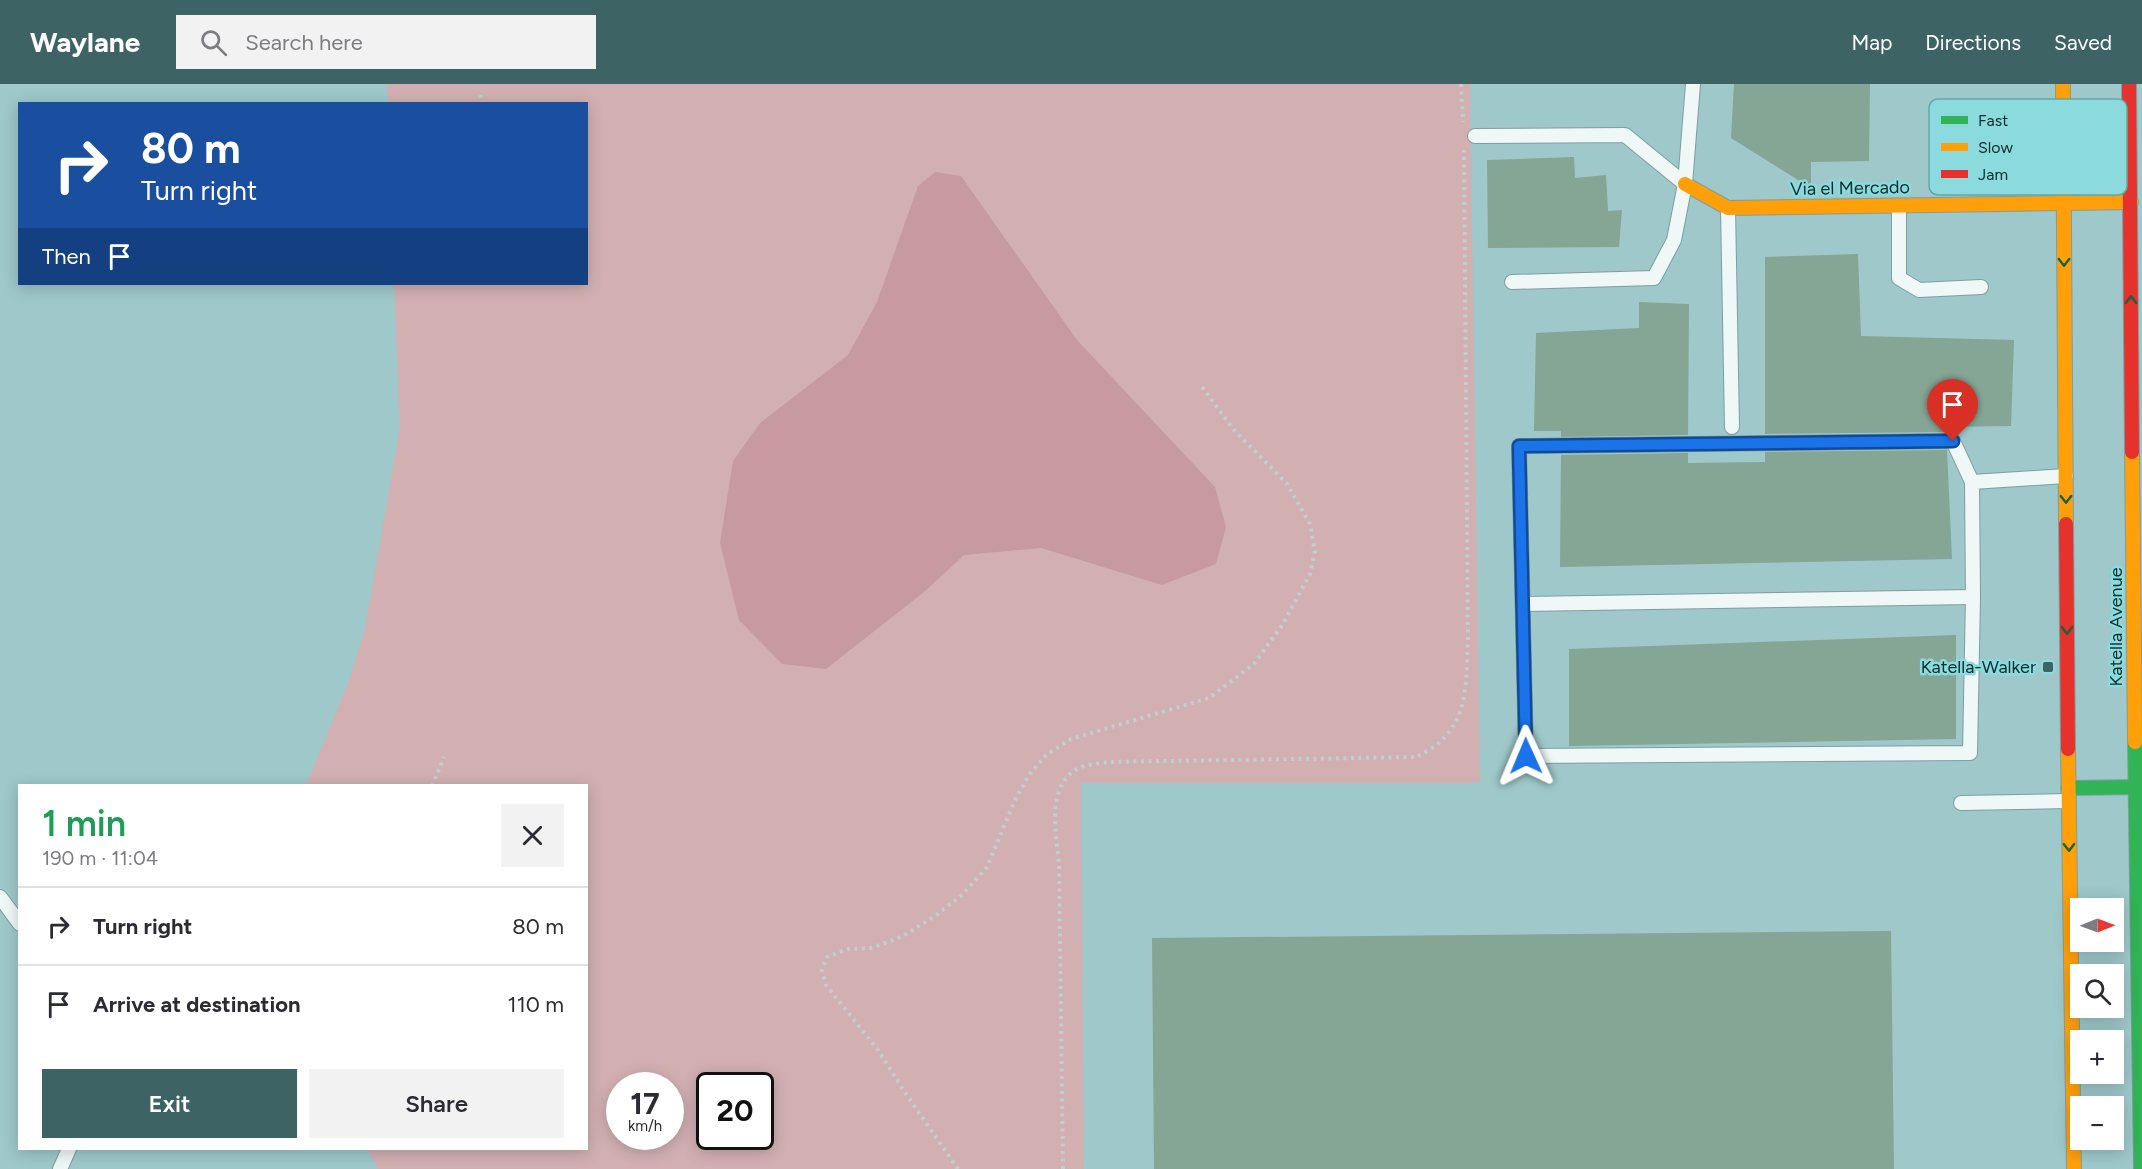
<!DOCTYPE html>
<meta charset="utf-8">
<style>
:root{--surface:#fff;--page:#f2f2f3;--text:#2b2b33;--muted:#7c7c81;--line:#e1e1e2;--accent:#3e6365}
body{margin:0;font-family:Figtree,sans-serif;background:var(--page);color:var(--text);height:100vh;display:flex;flex-direction:column;font-size:22px;white-space:nowrap}
*{box-sizing:border-box;margin:0}
p{font-size:20px;color:var(--muted)}
.icon{flex:none;width:33px;height:33px;fill:none;stroke:currentColor;stroke-width:2;stroke-linecap:round;stroke-linejoin:round}
.map{position:relative;flex:1;overflow:hidden}
.drawer{position:absolute;left:18px;top:700px;width:570px;height:366px;display:flex;flex-direction:column;background:var(--surface);border-radius:0px;box-shadow:0 3px 15px #0003}
.drawer>*{flex:none}
.banner{position:absolute;left:18px;top:18px;width:570px;height:183px;border-radius:0px;box-shadow:0 3px 15px #0003;background:#1a4fa0;color:#fff;overflow:hidden}
.needle{width:39px;rotate:89deg}
.fabs{position:absolute;left:2070px;top:814px;display:grid;gap:12px}
.fabs a{display:grid;place-items:center;width:54px;height:54px;border-radius:0px;background:var(--surface);box-shadow:0 3px 15px #0003;font-size:30px}
.speed{position:absolute;left:606px;top:988px;display:flex;gap:12px;font-size:30px;font-weight:700;text-align:center}
.speed>*{display:grid;place-content:center;width:78px;height:78px;border-radius:50%;background:var(--surface);box-shadow:0 3px 15px #0003;line-height:1}
.speed small{font-size:15px;font-weight:400}
.speed .limit{border:3px solid #111;border-radius:9px;background:#fff;color:#111}
.pin{position:absolute;display:grid;place-items:center;width:51px;height:51px;color:#fff;margin:-62px -26px;border-radius:50% 50% 50% 0;rotate:-45deg;box-shadow:0 0 6px #0007}
.pin .icon{rotate:45deg}
.me{position:absolute;width:66px;margin:-33px;rotate:359deg;stroke-linejoin:round;filter:drop-shadow(0 0 4px #0008)}
.turn{display:flex;align-items:center;gap:21px;height:126px;padding:0 24px;font-size:27px}
.turn .icon{width:78px;height:78px;stroke-width:2.5}
.turn b{display:block;font-size:42px;line-height:51px}
.then{display:flex;align-items:center;height:57px;padding:0 24px;background:#0003;gap:12px;font-size:22px}
.round{display:grid;place-items:center;flex:none;width:63px;height:63px;border-radius:0px;background:var(--page)}
.headline{display:flex;align-items:center;justify-content:space-between;height:102px;padding:0 24px}
h1{font-size:36px;font-weight:600;line-height:45px;color:#1e9e55}
.cta{display:flex;gap:12px;margin-top:auto;padding:12px 24px}
.cta a{flex:1;height:69px;border-radius:0px;background:var(--accent);color:#fff;font-size:24px;font-weight:600;line-height:69px;text-align:center}
.cta a+a{background:var(--page);color:var(--text)}
ul{padding:0;list-style:none}
li{display:flex;align-items:center;gap:18px;height:78px;padding:0 24px;border-top:2px solid var(--line)}
li div{flex:1}
li b{display:block;font-size:22px}
li em{font-style:normal}
header{display:flex;align-items:center;gap:36px;box-sizing:border-box;height:84px;padding:0 30px;background:var(--accent);color:#fff}
header strong{font-size:28px}
nav{display:flex;gap:33px;margin-inline-start:auto;font-size:21px}
.search{width:420px;height:54px;background:var(--page);display:flex;align-items:center;gap:15px;box-sizing:border-box;padding:0 21px;border-radius:0px;color:var(--muted);font-size:22px}
.map>svg:first-child{display:block}
.green{fill:#d2b0b2;fill-rule:evenodd}
.forest{fill:#c69a9e}
.building{fill:#85a595}
.lines{fill:none;stroke-linecap:round;stroke-linejoin:round}
.lane-casing{stroke:#7c9fa0;stroke-width:16}
.fast-casing{stroke:#7c9fa0;stroke-width:16}
.slow-casing{stroke:#7c9fa0;stroke-width:16}
.jam-casing{stroke:#7c9fa0;stroke-width:16}
.path{stroke:#c1cfd0;stroke-width:4;stroke-dasharray:3 4.5;stroke-linecap:butt}
.lane{stroke:#f0f7f7;stroke-width:14}
.fast{stroke:#30b455;stroke-width:14}
.slow{stroke:#ff9f0a;stroke-width:14}
.jam{stroke:#e5322d;stroke-width:14}
.oneway{stroke:#19633e}
.route-casing{stroke:#114b97;stroke-width:15}
.route{stroke:#1a73e8;stroke-width:10}
.poi-dot{fill:#3e6365;stroke:#8bdadd;stroke-width:2}
.labels{text-anchor:middle;stroke-width:5;stroke-linejoin:round;paint-order:stroke}
.street-label{font-size:18px;fill:#0a2d2e;stroke:#8bdadd}
.poi-label{font-size:18px;fill:#0a2d2e;stroke:#8bdadd;text-anchor:end}
.key{fill:#8bdadd;stroke:#64a6a8;stroke-width:1.5}
.key-label{font-size:16px;fill:#0a2d2e}
</style>
<header>
<strong>Waylane</strong>
<div class="search"><svg class="icon" aria-label="search" viewBox="0 0 24 24"><circle cx="10" cy="10" r="6"/><path d="M15 15l6 6"/></svg>Search here</div>
<nav><a>Map</a><a>Directions</a><a>Saved</a></nav>
</header>
<div class="map">
<svg width="2142" height="1085" viewBox="0 0 2142 1085">
<rect width="100%" height="100%" fill="#9ec8ca"/>
<path class="green" d="M 387,0 L 1470,0 L 1480,699 L 1081,699 L 1084,1085 L 378,1085 L 367,1065 L 586,1065 L 586,702 L 306,702 L 350,594 L 365,545 L 400,344 L 394,200 L 586,200 L 586,20 L 388,19 ZM 620,1002 L 670,1002 L 670,1053 L 620,1053 ZM 710,1002 L 760,1002 L 760,1053 L 710,1053 Z"/>
<polygon class="forest" points="935,88 961,92 1077,256 1215,403 1226,443 1216,480 1162,501 1041,464 964,471 924,508 826,585 782,580 739,536 720,459 733,377 760,339 848,271 877,218 918,102"/>
<g class="building">
<polygon points="1734,0 1870,0 1869,77 1811,78 1811,104 1731,54"/>
<polygon points="1574,73 1575,94 1606,91 1608,127 1622,126 1619,163 1488,164 1487,76"/>
<polygon points="1858,170 1861,252 2014,256 2011,342 1947,343 1948,348 1765,350 1765,173"/>
<polygon points="1639,218 1689,220 1688,351 1561,353 1561,347 1534,347 1536,249 1639,244"/>
<polygon points="1947,366 1952,475 1560,483 1561,371 1688,369 1688,379 1765,378 1765,368"/>
<polygon points="1956,551 1956,655 1569,662 1569,565"/>
<polygon points="1891,847 1894,1085 1154,1085 1152,854"/>
</g>
<g class="lines">
<g class="lane-casing">
<g id="lane">
<polyline points="1475,52 1625,51 1685,100"/>
<polyline points="1899,122 1899,194 1919,206 1981,203"/>
<polyline points="1728,124 1732,343"/>
<polyline points="1512,198 1654,194 1674,156 1685,100 1693,0"/>
<polyline points="1972,398 1973,513 1970,669 1526,672 1519,362 1953,357 1972,398 2066,392"/>
<polyline points="1523,520 1973,513"/>
<polyline points="1961,719 2068,717"/>
<polyline points="0,813 20,840"/>
<polyline points="60,1085 69,1065"/>
</g>
</g>
<g class="fast-casing">
<g id="fast">
<polyline points="2135,658 2141,1085"/>
<polyline points="2068,704 2142,703"/>
</g>
</g>
<g class="slow-casing">
<g id="slow">
<polyline points="2063,0 2066,440"/>
<polyline points="1685,100 1728,124 2131,118"/>
<polyline points="2132,368 2135,658"/>
<polyline points="2068,665 2074,1085"/>
</g>
</g>
<g class="jam-casing">
<g id="jam">
<polyline points="2129,0 2132,368"/>
<polyline points="2066,440 2068,665"/>
</g>
</g>
<g class="path">
<polyline points="1461,0 1463,38"/>
<polyline points="480,11 483,20"/>
<polyline points="432,702 444,673"/>
<polyline points="958,1085 906,1010 878,966 826,901 822,886 827,873 848,865 872,864 903,852 935,832 963,810 987,783 1015,716 1029,691 1047,670 1071,655 1209,614 1254,580 1283,540 1310,490 1315,468 1310,440 1287,400 1234,346 1200,300"/>
<path d="M 1063,1085 L 1059,779 C 1056,749 1046,703 1077,685 C 1085,680 1099,680 1108,678 L 1417,673 C 1424,668 1434,664 1441,657 C 1469,631 1466,593 1468,558 L 1464,66"/>
</g>
<use href="#lane" class="lane"/>
<use href="#fast" class="fast"/>
<use href="#slow" class="slow"/>
<use href="#jam" class="jam"/>
</g>
<defs><path id="oneway-chevron" d="M-2-3.5L2.5 0L-2 3.5" fill="none" stroke-width="1.6" stroke-linecap="round" stroke-linejoin="round" transform="scale(1.5)"/></defs>
<g class="oneway">
<use href="#oneway-chevron" transform="translate(2064 178) rotate(90)"/>
<use href="#oneway-chevron" transform="translate(2131 216) rotate(-90)"/>
<use href="#oneway-chevron" transform="translate(2066 415) rotate(90)"/>
<use href="#oneway-chevron" transform="translate(2067 546) rotate(90)"/>
<use href="#oneway-chevron" transform="translate(2069 763) rotate(89)"/>
</g>
<g class="lines">
<g class="route-casing">
<polyline id="route" points="1526,672 1519,362 1953,357"/>
</g>
<use href="#route" class="route"/>
</g>
<rect class="poi-dot" x="2042" y="577" width="12" height="12" rx="3"/>
<g class="labels">
<g class="street-label">
<text transform="translate(1850 104) rotate(-1)" y="6">Via el Mercado</text>
<text transform="translate(2116 543) rotate(-90)" y="6">Katella Avenue</text>
</g>
<g class="poi-label">
<text x="2036" y="589">Katella-Walker</text>
</g>
</g>
<rect x="1929" y="15" width="198" height="96" rx="9" class="key"/>
<rect x="1941" y="32" width="27" height="8" fill="#30b455"/>
<rect x="1941" y="59" width="27" height="8" fill="#ff9f0a"/>
<rect x="1941" y="86" width="27" height="8" fill="#e5322d"/>
<g class="key-label">
<text x="1978" y="42">Fast</text>
<text x="1978" y="69">Slow</text>
<text x="1978" y="96">Jam</text>
</g>
</svg>
<div class="fabs">
<a><svg class="needle" viewBox="-14 -14 28 28"><path d="M0-13l5 13h-10z" fill="#e53935"/><path d="M0 13l5-13h-10z" fill="#7c7c81"/></svg></a>
<a><svg class="icon" aria-label="search" viewBox="0 0 24 24"><circle cx="10" cy="10" r="6"/><path d="M15 15l6 6"/></svg></a>
<a>+</a>
<a>−</a>
</div>
<div class="speed"><div>17<small>km/h</small></div><div class="limit">20</div></div>
<div class="pin" style="left:1953px;top:357px;background:#d93025"><svg class="icon" aria-label="arrive" viewBox="0 0 24 24"><path d="M6 21V4h12l-3 4 3 4H6"/></svg></div>
<svg class="me" style="left:1526px;top:672px" viewBox="-20 -20 40 40"><path d="M0-17L14 15 0 8-14 15z" fill="#1a73e8" stroke="#fff" stroke-width="4"/></svg>
<div class="banner">
<div class="turn"><svg class="icon" aria-label="right" viewBox="0 0 24 24"><path d="M7 20v-9h11M14 6l5 5-5 5"/></svg><div><b>80 m</b>Turn right</div></div>
<div class="then">Then<svg class="icon" aria-label="arrive" viewBox="0 0 24 24"><path d="M6 21V4h12l-3 4 3 4H6"/></svg></div>
</div>
<section class="drawer">
<div class="headline"><div><h1>1 min</h1><p>190 m · 11:04</p></div><a class="round"><svg class="icon" aria-label="close" viewBox="0 0 24 24"><path d="M6 6l12 12M18 6L6 18"/></svg></a></div>
<ul>
<li><svg class="icon" aria-label="right" viewBox="0 0 24 24"><path d="M7 20v-9h11M14 6l5 5-5 5"/></svg><div><b>Turn right</b></div><em>80 m</em></li>
<li><svg class="icon" aria-label="arrive" viewBox="0 0 24 24"><path d="M6 21V4h12l-3 4 3 4H6"/></svg><div><b>Arrive at destination</b></div><em>110 m</em></li>
</ul>
<div class="cta"><a>Exit</a><a>Share</a></div>
</section>
</div>
